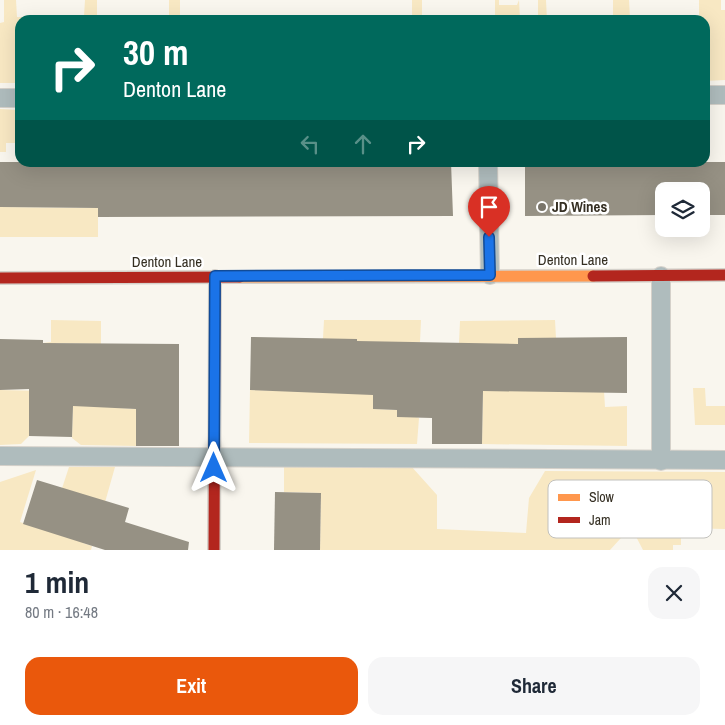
<!DOCTYPE html>
<meta charset="utf-8">
<style>
:root{--surface:#fff;--page:#f6f6f7;--text:#1f2937;--muted:#747a83;--accent:#ea580c}
body{margin:0;font-family:"Archivo Narrow",sans-serif;background:var(--page);color:var(--text);height:100vh;display:flex;flex-direction:column;font-size:19px;white-space:nowrap}
*{box-sizing:border-box;margin:0}
p{font-size:16px;color:var(--muted)}
.icon{flex:none;width:28px;height:28px;fill:none;stroke:currentColor;stroke-width:2;stroke-linecap:round;stroke-linejoin:round}
.map{position:relative;height:550px;overflow:hidden}
.panel{display:flex;flex-direction:column;background:var(--surface);flex:1}
.panel>*{flex:none}
.banner{position:absolute;left:15px;top:15px;width:695px;height:152px;border-radius:15px;box-shadow:0 5px 20px #0002;background:#00695c;color:#fff;overflow:hidden}
.fabs{position:absolute;left:655px;top:182px;display:grid;gap:10px}
.fabs a{display:grid;place-items:center;width:55px;height:55px;border-radius:10px;background:var(--surface);box-shadow:0 5px 20px #0002;font-size:25px}
.pin{position:absolute;display:grid;place-items:center;width:42px;height:42px;color:#fff;margin:-51px -21px;border-radius:50% 50% 50% 0;rotate:-45deg;box-shadow:0 0 5px #0007}
.pin .icon{rotate:45deg}
.me{position:absolute;width:55px;margin:-28px;rotate:0deg;stroke-linejoin:round;filter:drop-shadow(0 0 4px #0008)}
.turn{display:flex;align-items:center;gap:18px;height:105px;padding:0 25px;font-size:22px}
.turn .icon{width:65px;height:65px;stroke-width:2.5}
.turn b{display:block;font-size:35px;line-height:42px}
.lanes{display:flex;align-items:center;height:48px;padding:0 25px;background:#0003;justify-content:center;gap:25px;direction:ltr}
.lanes .off{opacity:.35}
.round{display:grid;place-items:center;flex:none;width:52px;height:52px;border-radius:15px;background:var(--page)}
.head{display:flex;align-items:center;justify-content:space-between;height:85px;padding:0 25px}
h1{font-size:30px;font-weight:800;line-height:38px}
.primary-button{display:flex;gap:10px;margin-top:auto;padding:10px 25px}
.primary-button a{flex:1;height:58px;border-radius:15px;background:var(--accent);color:#fff;font-size:20px;font-weight:800;line-height:58px;text-align:center}
.primary-button a+a{background:var(--page);color:var(--text)}
.map>svg:first-child{display:block}
.green{fill:#f8e8c3}
.building{fill:#969184}
.lines{fill:none;stroke-linecap:round;stroke-linejoin:round}
.lane-casing{stroke:#d5d1ca;stroke-width:20}
.slow-casing{stroke:#d5d1ca;stroke-width:14}
.jam-casing{stroke:#d5d1ca;stroke-width:14}
.lane{stroke:#afbcbd;stroke-width:18}
.slow{stroke:#ff974d;stroke-width:11}
.jam{stroke:#b3261e;stroke-width:11}
.route-casing{stroke:#114b97;stroke-width:12}
.route{stroke:#1a73e8;stroke-width:9}
.poi-dot{fill:#7a756a;stroke:#fff;stroke-width:2}
.labels{text-anchor:middle;stroke-width:5;stroke-linejoin:round;paint-order:stroke}
.poi-label{font-size:15px;font-weight:bold;fill:#352f23;stroke:#fff;text-anchor:start}
.street-label{font-size:15px;fill:#352f23;stroke:#fff}
.key{fill:#fff;stroke:#c2c1bd;stroke-width:1}
.key-label{font-size:14px;fill:#352f23}
</style>
<div class="map">
<svg width="725" height="550" viewBox="0 0 725 550">
<rect width="100%" height="100%" fill="#f9f6ee"/>
<g class="green">
<polygon points="4,0 16,0 17,17 84,16 85,0 97,0 97,17 169,16 169,0 180,0 180,20 20,20 20,83 0,83 0,23 4,22"/>
<polygon points="412,0 422,0 422,19 495,18 495,0 499,0 499,5 517,5 519,0 520,19 538,19 538,0 546,0 547,20 412,20"/>
<polygon points="613,0 629,0 630,18 699,18 699,0 721,0 721,10 725,10 725,80 705,81 705,20 613,20"/>
<polygon points="0,109 18,110 20,112 20,143 6,143 6,152 0,152"/>
<polygon points="98,163 98,237 0,237 0,207 92,208"/>
<polygon points="51,320 101,321 101,344 56,343 56,389 119,389 120,408 136,409 136,446 81,445 72,438 73,404 29,405 29,436 21,444 0,445 0,390 42,391 43,343 51,342"/>
<polygon points="324,320 421,320 420,342 374,342 373,409 397,410 419,418 417,444 249,443 250,390 287,391 323,338"/>
<polygon points="555,320 556,338 519,338 518,391 604,391 605,407 627,406 627,446 482,444 483,389 459,343 460,321"/>
<polygon points="693,388 705,388 706,406 725,406 725,425 695,425"/>
<polygon points="284,465 411,466 437,495 437,529 526,533 529,498 545,471 725,472 725,529 681,528 681,545 673,545 673,550 643,550 631,527 610,550 320,550 321,493 284,492"/>
<polygon points="69,467 115,467 100,520 83,543 92,546 91,550 0,550 0,482 36,470 20,522 48,531"/>
</g>
<g class="building">
<polygon points="0,162 451,162 453,216 98,217 98,208 0,207"/>
<polygon points="525,162 725,162 725,215 701,215 701,191 664,191 664,215 525,216"/>
<polygon points="251,337 357,339 357,341 518,344 518,338 627,337 627,393 483,391 482,444 432,444 432,418 397,417 397,410 373,409 373,395 250,390"/>
<polygon points="0,339 43,340 43,343 179,344 179,446 136,446 136,409 73,406 72,437 29,436 29,389 0,390"/>
<polygon points="37,480 129,508 125,522 189,542 188,550 105,550 23,524"/>
<polygon points="275,492 321,493 320,550 274,550"/>
</g>
<g class="lines">
<g class="lane-casing">
<g id="lane">
<polyline points="705,95 725,95"/>
<polyline points="0,98 20,98"/>
<polyline points="488,162 490,275"/>
<polyline points="0,456 725,460"/>
<polyline points="661,461 661,276"/>
</g>
</g>
<g class="slow-casing">
<polyline id="slow" points="240,277 593,276"/>
</g>
<g class="jam-casing">
<g id="jam">
<polyline points="593,276 725,275"/>
<polyline points="0,278 240,277"/>
<polyline points="214,550 215,276"/>
</g>
</g>
<use href="#lane" class="lane"/>
<use href="#slow" class="slow"/>
<use href="#jam" class="jam"/>
</g>
<g class="lines">
<g class="route-casing">
<polyline id="route" points="214,468 215,276 490,275 489,237"/>
</g>
<use href="#route" class="route"/>
</g>
<circle class="poi-dot" cx="542" cy="207" r="5"/>
<g class="labels">
<g class="poi-label">
<text x="552" y="212">JD Wines</text>
</g>
<g class="street-label">
<text x="573" y="265">Denton Lane</text>
<text x="167" y="267">Denton Lane</text>
</g>
</g>
<rect x="548" y="480" width="164" height="58" rx="8" class="key"/>
<rect x="558" y="494" width="22" height="7" fill="#ff974d"/>
<rect x="558" y="517" width="22" height="6" fill="#b3261e"/>
<g class="key-label">
<text x="589" y="502">Slow</text>
<text x="589" y="525">Jam</text>
</g>
</svg>
<div class="fabs">
<a><svg class="icon" aria-label="layers" viewBox="0 0 24 24"><path d="M12 4l9 5-9 5-9-5zM3 14l9 5 9-5"/></svg></a>
</div>
<div class="pin" style="left:489px;top:237px;background:#d93025"><svg class="icon" aria-label="arrive" viewBox="0 0 24 24"><path d="M6 21V4h12l-3 4 3 4H6"/></svg></div>
<svg class="me" style="left:214px;top:468px" viewBox="-20 -20 40 40"><path d="M0-17L14 15 0 8-14 15z" fill="#1a73e8" stroke="#fff" stroke-width="4"/></svg>
<div class="banner">
<div class="turn"><svg class="icon" aria-label="right" viewBox="0 0 24 24"><path d="M7 20v-9h11M14 6l5 5-5 5"/></svg><div><b>30 m</b>Denton Lane</div></div>
<div class="lanes"><svg class="icon off" aria-label="left" viewBox="0 0 24 24"><path d="M17 20v-9H6M10 6l-5 5 5 5"/></svg><svg class="icon off" aria-label="ahead" viewBox="0 0 24 24"><path d="M12 20V5M6 11l6-6 6 6"/></svg><svg class="icon" aria-label="right" viewBox="0 0 24 24"><path d="M7 20v-9h11M14 6l5 5-5 5"/></svg></div>
</div>
</div>
<section class="panel">
<div class="head"><div><h1>1 min</h1><p>80 m · 16:48</p></div><a class="round"><svg class="icon" aria-label="close" viewBox="0 0 24 24"><path d="M6 6l12 12M18 6L6 18"/></svg></a></div>
<div class="primary-button"><a>Exit</a><a>Share</a></div>
</section>
